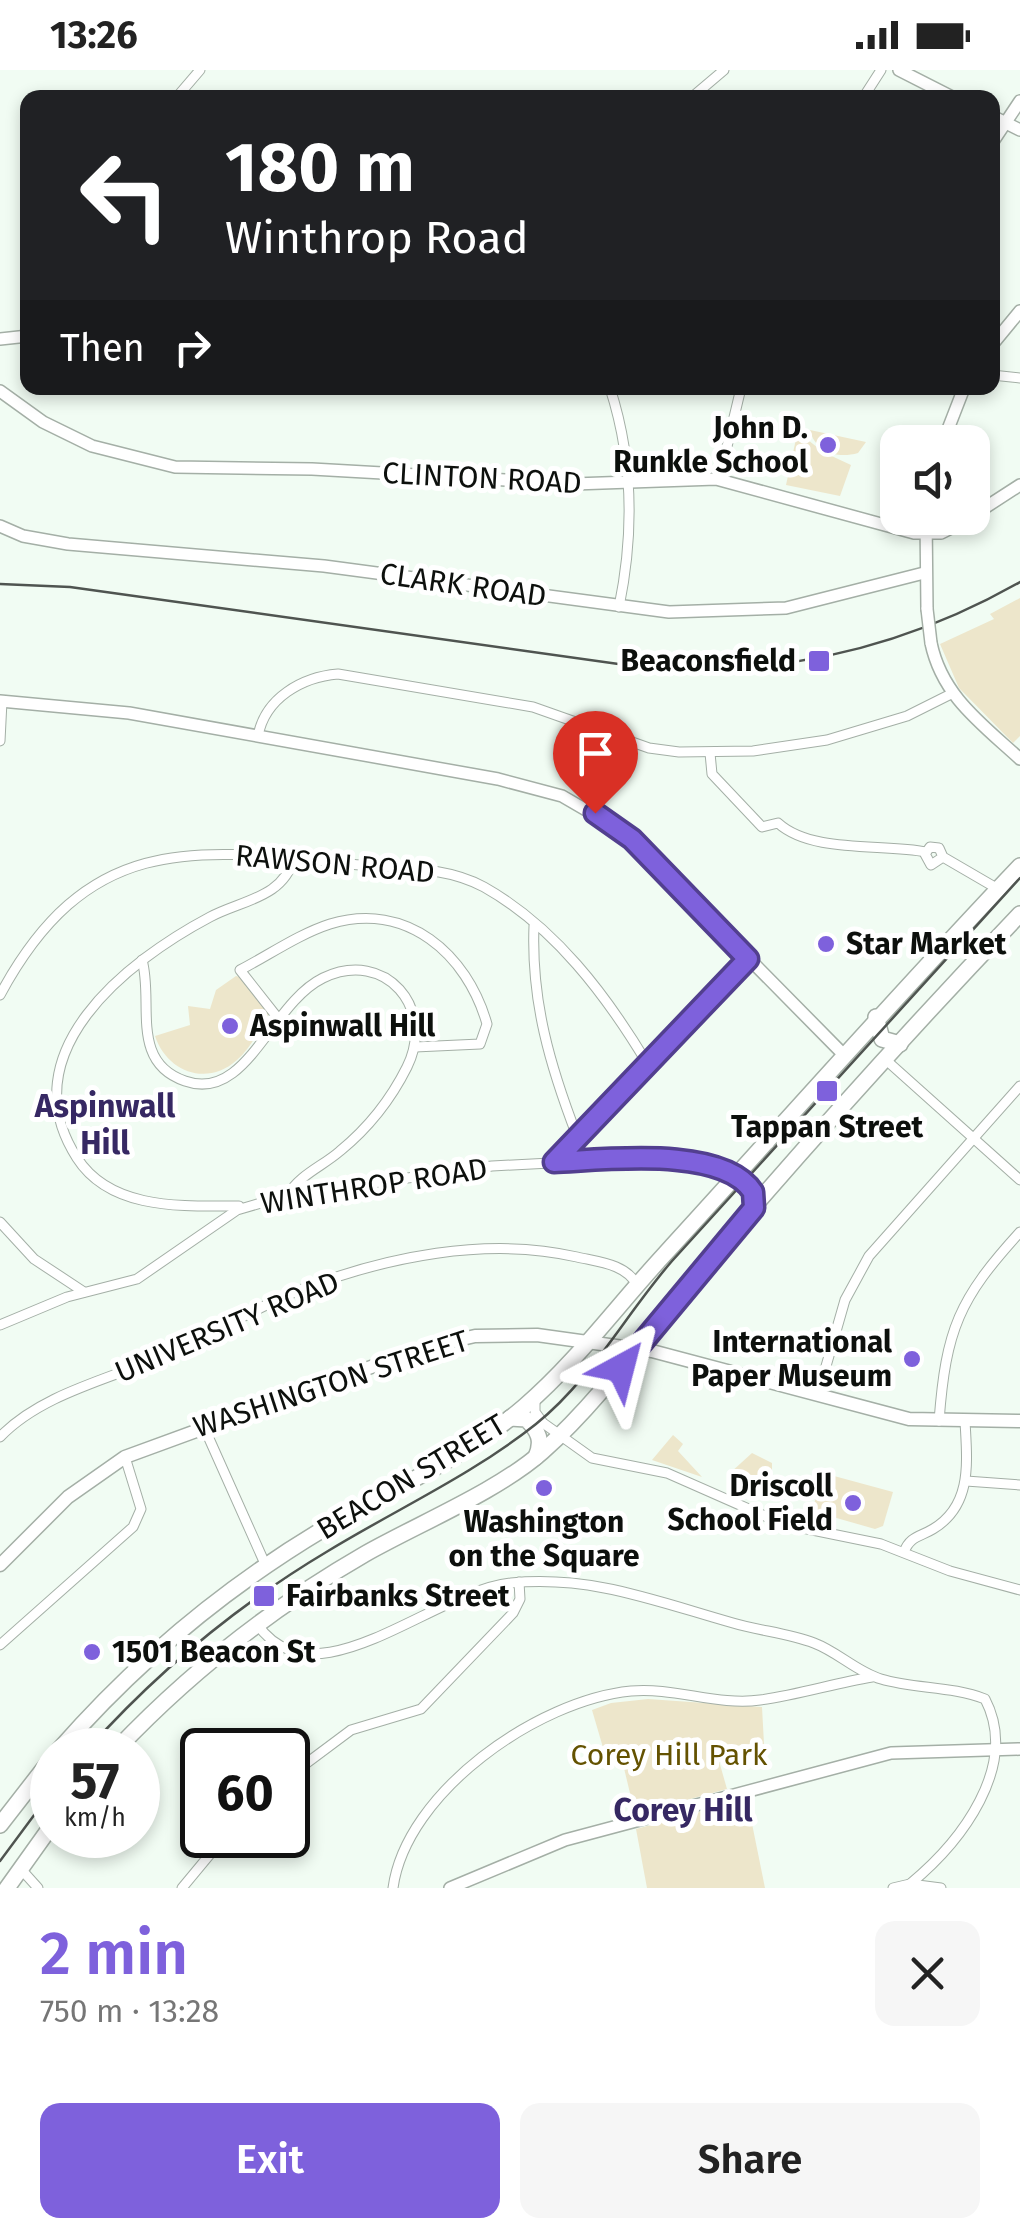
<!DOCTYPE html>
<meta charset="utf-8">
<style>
:root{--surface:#fff;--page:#f6f6f6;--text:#222;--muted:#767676;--accent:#7e61dc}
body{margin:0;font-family:"Fira Sans",sans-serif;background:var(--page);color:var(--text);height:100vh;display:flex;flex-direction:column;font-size:38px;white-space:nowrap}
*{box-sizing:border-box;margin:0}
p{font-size:32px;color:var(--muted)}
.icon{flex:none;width:55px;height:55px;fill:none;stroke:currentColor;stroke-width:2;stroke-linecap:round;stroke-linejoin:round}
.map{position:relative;height:1818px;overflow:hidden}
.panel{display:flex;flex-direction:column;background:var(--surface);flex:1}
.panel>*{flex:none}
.guide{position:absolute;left:20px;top:20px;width:980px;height:305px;border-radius:20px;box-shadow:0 5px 15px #0003;background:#202124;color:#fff;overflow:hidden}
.tools{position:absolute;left:880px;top:355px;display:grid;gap:20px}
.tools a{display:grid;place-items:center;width:110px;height:110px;border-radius:20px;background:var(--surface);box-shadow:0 5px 15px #0003;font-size:50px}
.speed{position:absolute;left:30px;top:1658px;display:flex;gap:20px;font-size:50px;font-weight:700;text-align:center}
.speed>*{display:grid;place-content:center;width:130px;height:130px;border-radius:50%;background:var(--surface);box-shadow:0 5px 15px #0003;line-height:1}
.speed small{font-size:25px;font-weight:400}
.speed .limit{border:5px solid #111;border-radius:15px;background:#fff;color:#111}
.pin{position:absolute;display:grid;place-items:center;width:85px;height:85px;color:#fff;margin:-102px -42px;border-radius:50% 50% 50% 0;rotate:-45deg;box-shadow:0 0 10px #0007}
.pin .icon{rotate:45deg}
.me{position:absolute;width:110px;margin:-55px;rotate:38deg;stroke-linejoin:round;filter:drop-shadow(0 0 8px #0008)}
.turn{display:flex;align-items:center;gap:35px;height:210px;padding:0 40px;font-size:45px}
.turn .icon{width:130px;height:130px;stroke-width:2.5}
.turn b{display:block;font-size:70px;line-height:85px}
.then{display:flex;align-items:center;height:95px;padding:0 40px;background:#0003;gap:20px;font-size:38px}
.round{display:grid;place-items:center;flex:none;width:105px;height:105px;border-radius:20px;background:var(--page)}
.overview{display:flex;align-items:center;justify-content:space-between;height:170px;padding:0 40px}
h1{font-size:60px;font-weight:600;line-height:75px;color:var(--accent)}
.primary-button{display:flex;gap:20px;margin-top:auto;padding:20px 40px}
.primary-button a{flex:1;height:115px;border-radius:20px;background:var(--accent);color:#fff;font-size:40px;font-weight:600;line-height:115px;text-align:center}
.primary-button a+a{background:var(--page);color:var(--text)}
.status{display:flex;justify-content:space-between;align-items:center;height:70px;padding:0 50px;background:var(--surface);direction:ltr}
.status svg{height:28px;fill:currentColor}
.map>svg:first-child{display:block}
.green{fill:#ede6cb}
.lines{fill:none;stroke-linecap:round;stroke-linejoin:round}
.minor-casing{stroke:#a4afa6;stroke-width:11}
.tertiary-casing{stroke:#a4afa6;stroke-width:14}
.secondary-casing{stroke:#a4afa6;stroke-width:15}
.primary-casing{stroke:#a4afa6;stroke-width:18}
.minor{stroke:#fff;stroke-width:9}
.tertiary{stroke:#fff;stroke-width:11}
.secondary{stroke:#fff;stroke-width:12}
.primary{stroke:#fff;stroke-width:15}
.tram{stroke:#4f5450;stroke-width:2.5}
.tertiary-bridge-casing{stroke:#a4afa6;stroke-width:14;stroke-linecap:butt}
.tertiary-bridge{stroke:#fff;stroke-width:11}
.route-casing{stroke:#523f8f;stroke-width:25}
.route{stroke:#7e61dc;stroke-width:18}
.poi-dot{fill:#7e61dc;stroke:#fff;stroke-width:4}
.labels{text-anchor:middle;stroke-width:10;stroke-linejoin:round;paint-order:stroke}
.poi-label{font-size:30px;font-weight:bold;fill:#0d100d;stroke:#fff;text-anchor:end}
.street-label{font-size:30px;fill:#0d100d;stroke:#fff}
.park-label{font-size:30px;fill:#645201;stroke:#fff}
.neighbourhood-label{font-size:32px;font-weight:bold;fill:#362863;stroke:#fff}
</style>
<div class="status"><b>13:26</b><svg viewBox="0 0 49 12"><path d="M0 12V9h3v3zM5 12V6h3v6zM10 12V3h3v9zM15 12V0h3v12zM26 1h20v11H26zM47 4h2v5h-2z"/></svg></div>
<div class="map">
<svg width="1020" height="1818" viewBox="0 0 1020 1818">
<rect width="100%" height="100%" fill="#f1fcf3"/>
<g class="green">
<path d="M 810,360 L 866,372 L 858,383 C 837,389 815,382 810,360 Z"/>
<polygon points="803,366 823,382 851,395 840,426 786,415 796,369"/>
<polygon points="1020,528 1020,666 1013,673 959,618 940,574 994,549 990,544"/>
<path d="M 236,906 L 243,908 L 269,944 C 259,959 251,978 237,990 C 207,1017 167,1002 155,966 L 190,955 L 188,936 L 210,939 L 216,920 Z"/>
<polygon points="673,1365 683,1374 678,1381 702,1407 652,1390"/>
<path d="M 752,1383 L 772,1393 L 772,1403 C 760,1418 743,1414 730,1403 Z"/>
<polygon points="823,1403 893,1422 883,1456 875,1459 812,1441"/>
<polygon points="648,1629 762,1637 764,1674 715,1677 727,1719 635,1744 623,1694 609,1698 592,1640 611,1633"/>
<polygon points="747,1729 765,1818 647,1818 636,1759"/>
</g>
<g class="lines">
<g class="minor-casing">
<g id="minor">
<polyline points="176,28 200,0"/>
<polyline points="691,28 724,0"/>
<polyline points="863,28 881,0"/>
<polyline points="992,305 1020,308"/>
<path d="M 610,318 C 633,389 634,464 619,537"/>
<polyline points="719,410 741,318"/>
<path d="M 258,666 C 265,628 302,607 338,604 L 533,637 L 649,678 L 679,682 L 753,681 L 827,670 L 907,646 L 951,624"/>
<polyline points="0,671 2,631"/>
<path d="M 710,683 L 712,704 L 762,757 L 778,753 C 812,784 884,773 926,782"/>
<polyline points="943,787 931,795 925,784 930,777 939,778 943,787 998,819"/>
<path d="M 534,856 C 531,931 550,996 577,1066"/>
<path d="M 142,890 C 154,931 129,992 185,1011 C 247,1033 270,934 323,908 C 386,878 436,939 407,997 C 391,1029 367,1059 340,1081 C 323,1096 299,1105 288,1125"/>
<path d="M 0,925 C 87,764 190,777 350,794 C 395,799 444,795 484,817 C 555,857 606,925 647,993"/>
<path d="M 277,947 L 240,900 C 269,885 299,864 330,854 C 407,831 467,884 487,954 L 480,974 L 415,977"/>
<polyline points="886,990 1020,1110"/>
<polyline points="554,1092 748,889"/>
<path d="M 239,1136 C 184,1136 111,1141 77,1088 C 9,983 127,891 210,847 C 242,830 283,828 294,788"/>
<polyline points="0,1152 34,1189 84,1222"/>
<polyline points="0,1255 67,1227 137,1209 237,1140 288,1125 492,1096 626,1089 713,1095 749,1115 754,1135"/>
<polyline points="818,1324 845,1230 869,1186 1020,1016"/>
<polyline points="535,1329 535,1342 543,1353 592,1388 667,1403 783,1454 881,1474 950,1501 1020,1520"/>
<path d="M 939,1351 C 946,1259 959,1229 1020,1162"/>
<polyline points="203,1355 266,1496"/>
<path d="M 0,1367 C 41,1324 110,1309 163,1286 C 210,1267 253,1238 300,1220 C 385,1187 487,1166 577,1187 C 599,1192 626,1194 637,1215"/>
<polyline points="966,1411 1020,1415"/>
<path d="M 904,1482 C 910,1466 920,1467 933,1459 C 973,1435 967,1391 965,1351"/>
<path d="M 257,1554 C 315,1637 433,1521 511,1513 C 592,1505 658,1532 733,1553 C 760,1561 788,1563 814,1573 C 838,1582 857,1602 881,1609 C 915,1619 952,1616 985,1629 C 1020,1696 961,1772 910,1814"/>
<polyline points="0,1575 133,1457 141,1439 125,1387"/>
<polyline points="288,1707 351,1660 421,1639 513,1543 520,1529 519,1512"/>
<polyline points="20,1798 38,1818"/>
<polyline points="182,1818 226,1765"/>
<path d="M 393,1818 C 406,1722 538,1630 631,1621 C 674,1617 718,1636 760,1630 C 798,1625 835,1613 872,1607"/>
<polyline points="893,1818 910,1814 941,1818"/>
</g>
</g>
<g class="tertiary-casing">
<g id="tertiary">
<polyline points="899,0 954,28"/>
<polyline points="992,46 1020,60"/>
<polyline points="992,73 1020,31"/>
<polyline points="0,269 28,266"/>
<polyline points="992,275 1020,241"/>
<polyline points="0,321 43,352 92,376 175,397 312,399 574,414 716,409 914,463 941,463 971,448"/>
<polyline points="943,372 964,318"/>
<polyline points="972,446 1020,415"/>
<polyline points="926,448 927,539"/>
<polyline points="0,456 23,466 68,474 324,496 669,542 786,538 924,503"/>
<path d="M 931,573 C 942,626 982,654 1020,689"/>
<polyline points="0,631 129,643 498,709 562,726 624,762 843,984"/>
<polyline points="450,1818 565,1770 891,1683 1020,1679"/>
</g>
</g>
<g class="secondary-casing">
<polyline id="secondary" points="0,1495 68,1427 125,1387 423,1278 475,1266 537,1265 652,1281 909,1349 1020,1351"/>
</g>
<g class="primary-casing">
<g id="primary">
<polyline points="876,947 882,969 900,974"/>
<path d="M 510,1348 L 526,1349 C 539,1361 543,1371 536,1387"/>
<path d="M 59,1680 C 135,1593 226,1517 325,1458 C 392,1419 466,1387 525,1336 C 576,1292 617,1236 663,1186 C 782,1056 898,924 1020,796"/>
<path d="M 116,1680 C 189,1603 273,1537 365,1484 C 418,1454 498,1421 542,1382 C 605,1326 651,1256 705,1193 C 807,1074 912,957 1020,844"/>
<polyline points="0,1755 52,1688"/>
<polyline points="7,1818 52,1755"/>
</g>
</g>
<use href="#minor" class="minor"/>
<use href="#tertiary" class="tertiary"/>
<use href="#secondary" class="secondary"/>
<use href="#primary" class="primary"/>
<g class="tram">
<path d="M 0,514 L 70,517 L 647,598 C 781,607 904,578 1020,512"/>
<path d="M 87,1680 C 156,1603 239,1534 328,1481 C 397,1439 472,1405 536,1354 C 592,1309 625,1245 672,1191 L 1020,808"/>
<polyline points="0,1791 52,1721"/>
</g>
<g class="tertiary-bridge-casing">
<polyline id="tertiary-bridge" points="927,539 931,573"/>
</g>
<use href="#tertiary-bridge" class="tertiary-bridge"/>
</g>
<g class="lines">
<g class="route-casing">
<path id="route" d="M 595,743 L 632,769 L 748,889 L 554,1092 C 603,1090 723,1075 753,1122 L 754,1138 L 621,1298"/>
</g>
<use href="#route" class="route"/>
</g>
<g class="poi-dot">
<circle cx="828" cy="375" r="10"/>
<rect x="807" y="579" width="24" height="24" rx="5"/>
<circle cx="826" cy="874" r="10"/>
<circle cx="230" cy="956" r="10"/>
<rect x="815" y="1009" width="24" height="24" rx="5"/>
<circle cx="912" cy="1289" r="10"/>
<circle cx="544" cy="1418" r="10"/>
<circle cx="853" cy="1433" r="10"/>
<rect x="252" y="1514" width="24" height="24" rx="5"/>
<circle cx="92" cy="1582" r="10"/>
</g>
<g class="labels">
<g class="poi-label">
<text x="808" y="368">John D.<tspan x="808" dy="34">Runkle School</tspan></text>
<text x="796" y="601">Beaconsfield</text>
<text x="846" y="884" text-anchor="start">Star Market</text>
<text x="250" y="966" text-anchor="start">Aspinwall Hill</text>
<text x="827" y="1067" text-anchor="middle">Tappan Street</text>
<text x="892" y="1282">International<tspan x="892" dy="34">Paper Museum</tspan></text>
<text x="833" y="1426">Driscoll<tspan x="833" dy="34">School Field</tspan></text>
<text x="544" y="1462" text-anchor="middle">Washington<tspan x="544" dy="34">on the Square</tspan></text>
<text x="286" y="1536" text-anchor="start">Fairbanks Street</text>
<text x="112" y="1592" text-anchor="start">1501 Beacon St</text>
</g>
<g class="street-label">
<text transform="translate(482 408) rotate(3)" y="10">CLINTON ROAD</text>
<text transform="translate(463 515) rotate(8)" y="10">CLARK ROAD</text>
<text transform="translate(335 794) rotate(5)" y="10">RAWSON ROAD</text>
<text transform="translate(374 1116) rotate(-9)" y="10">WINTHROP ROAD</text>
<text transform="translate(227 1257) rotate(-23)" y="10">UNIVERSITY ROAD</text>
<text transform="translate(331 1314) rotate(-18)" y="10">WASHINGTON STREET</text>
<text transform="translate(411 1407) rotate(-31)" y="10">BEACON STREET</text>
</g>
<g class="park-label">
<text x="669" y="1695">Corey Hill Park</text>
</g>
<g class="neighbourhood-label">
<text x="105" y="1047">Aspinwall<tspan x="105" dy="37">Hill</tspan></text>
<text x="683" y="1751">Corey Hill</text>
</g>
</g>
</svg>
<div class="tools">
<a><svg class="icon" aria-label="sound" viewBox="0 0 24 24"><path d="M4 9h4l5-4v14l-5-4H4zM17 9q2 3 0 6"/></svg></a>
</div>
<div class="speed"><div>57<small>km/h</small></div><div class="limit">60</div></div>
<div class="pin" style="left:595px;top:743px;background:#d93025"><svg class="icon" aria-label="arrive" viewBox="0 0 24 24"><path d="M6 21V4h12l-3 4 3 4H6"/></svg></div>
<svg class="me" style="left:621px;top:1298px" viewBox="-20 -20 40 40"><path d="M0-17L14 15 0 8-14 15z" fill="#7e61dc" stroke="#fff" stroke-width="4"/></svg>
<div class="guide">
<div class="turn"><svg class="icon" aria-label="left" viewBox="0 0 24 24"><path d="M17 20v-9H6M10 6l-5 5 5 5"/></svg><div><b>180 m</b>Winthrop Road</div></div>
<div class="then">Then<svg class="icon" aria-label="right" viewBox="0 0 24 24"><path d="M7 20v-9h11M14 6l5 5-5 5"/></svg></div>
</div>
</div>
<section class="panel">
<div class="overview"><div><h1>2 min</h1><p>750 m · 13:28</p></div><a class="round"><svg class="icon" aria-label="close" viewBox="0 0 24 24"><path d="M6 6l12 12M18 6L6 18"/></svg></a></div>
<div class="primary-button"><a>Exit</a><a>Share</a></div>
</section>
